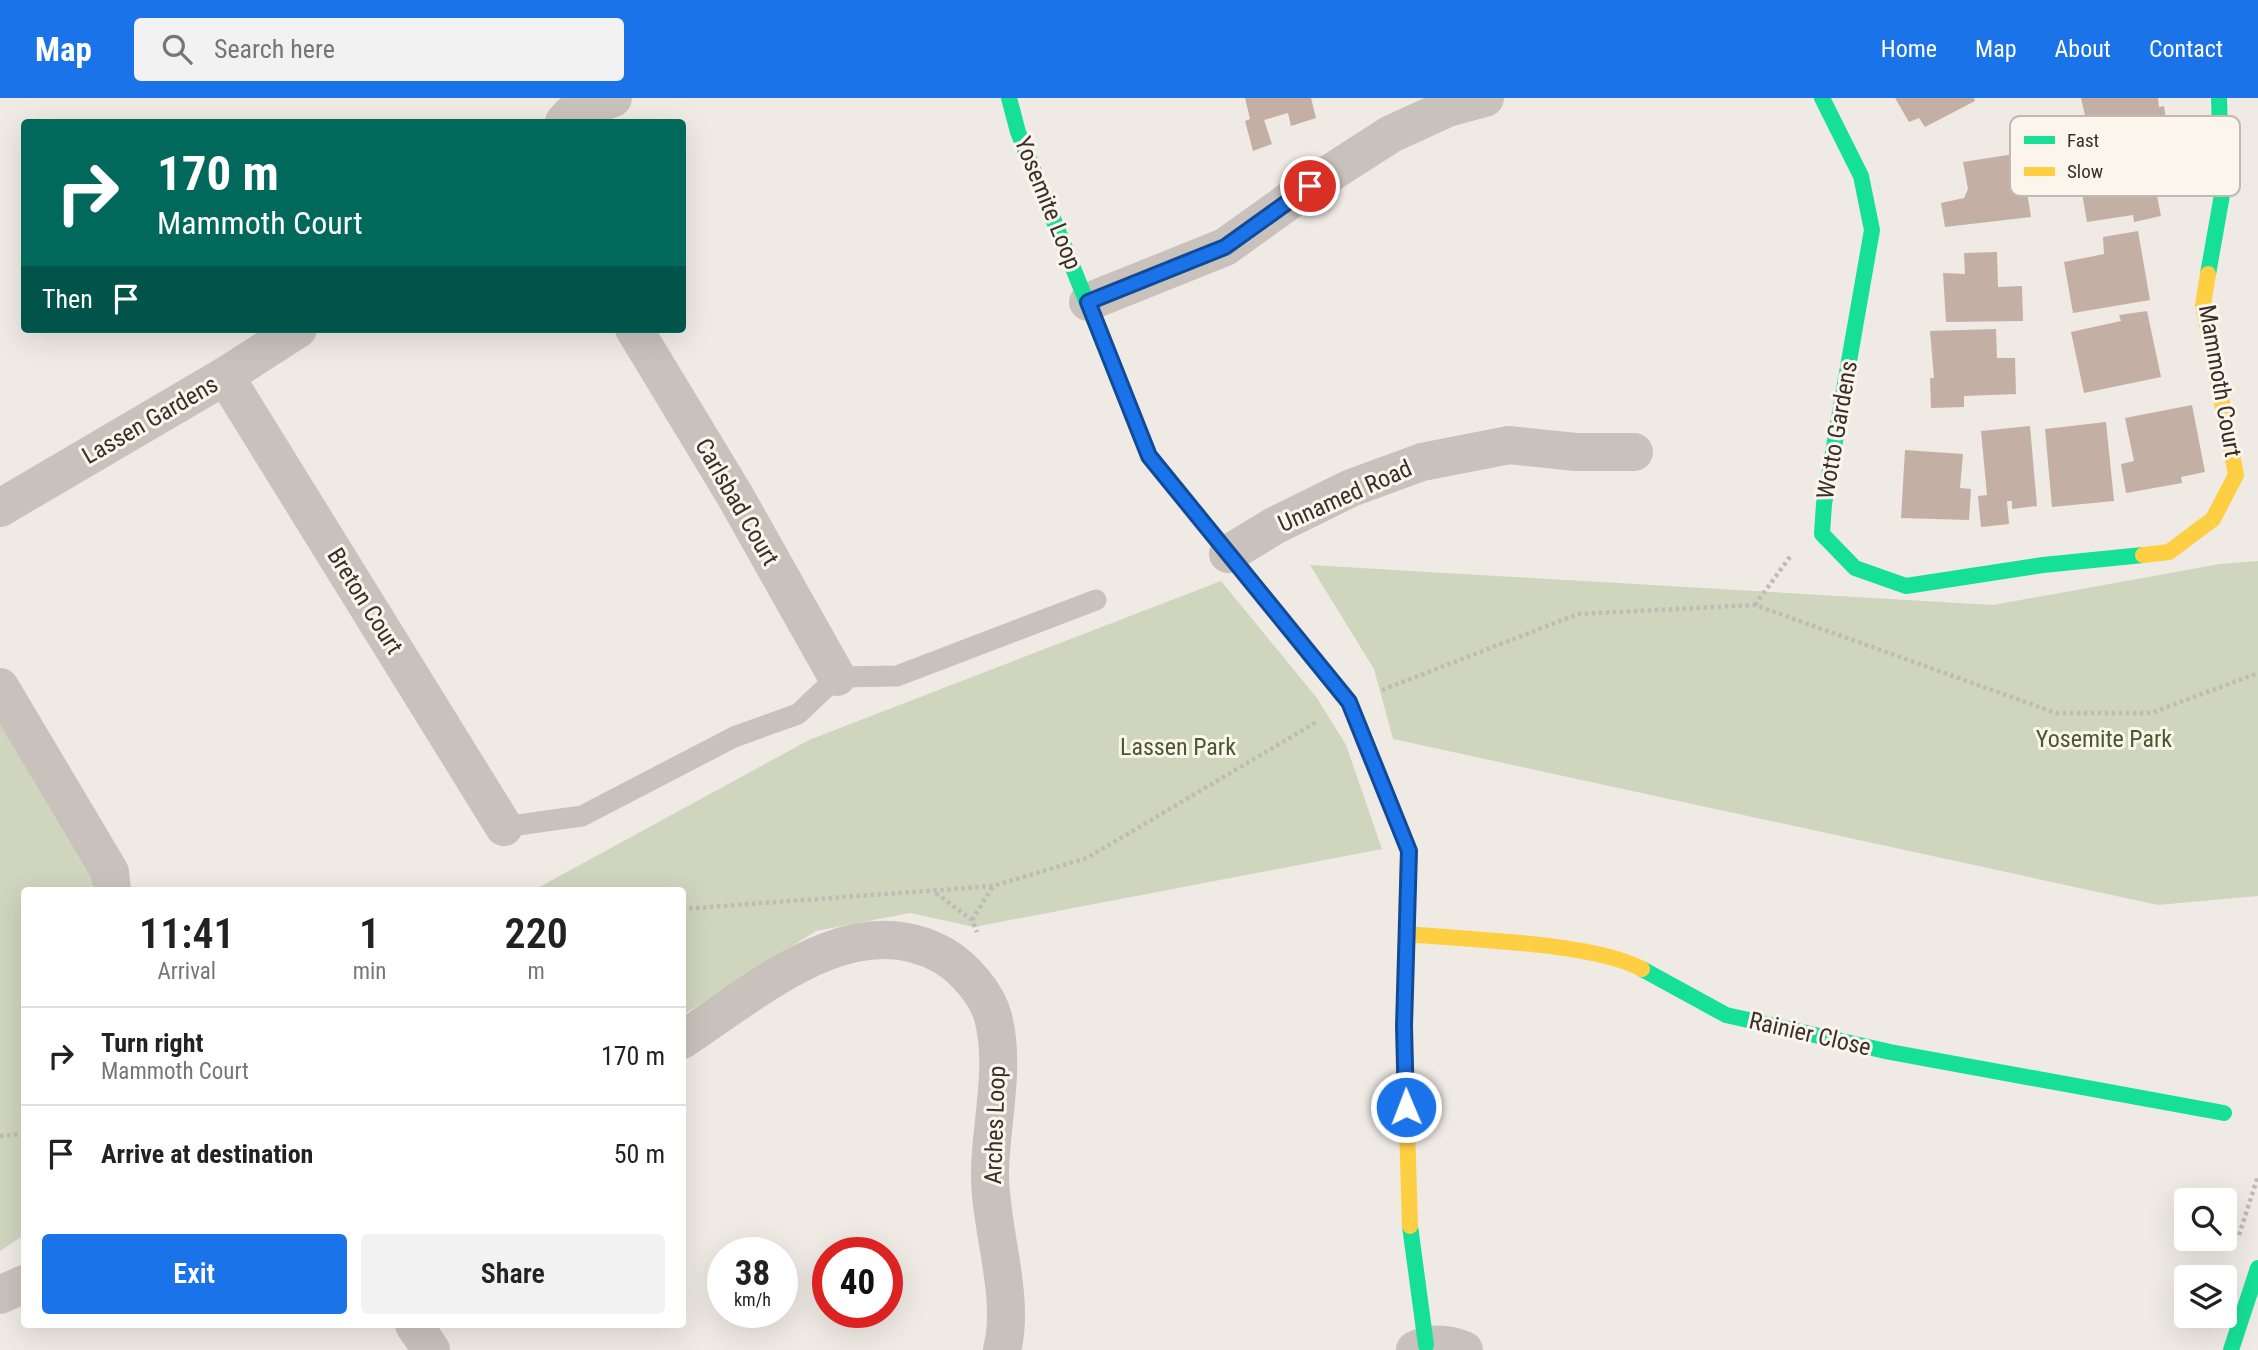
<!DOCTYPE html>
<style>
:root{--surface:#fff;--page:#f2f2f2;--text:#222;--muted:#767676;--line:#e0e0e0;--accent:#1a73e8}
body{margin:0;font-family:"Roboto Condensed",sans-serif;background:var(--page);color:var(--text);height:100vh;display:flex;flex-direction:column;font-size:26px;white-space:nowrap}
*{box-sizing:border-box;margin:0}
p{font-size:23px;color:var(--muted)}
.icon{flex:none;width:38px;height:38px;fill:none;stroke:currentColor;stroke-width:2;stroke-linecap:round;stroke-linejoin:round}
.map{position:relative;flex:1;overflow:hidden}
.panel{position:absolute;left:21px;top:789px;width:665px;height:441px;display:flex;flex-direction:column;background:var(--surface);border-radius:7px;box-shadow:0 7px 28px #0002}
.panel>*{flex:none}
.guide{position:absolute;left:21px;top:21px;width:665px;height:214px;border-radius:7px;box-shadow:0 7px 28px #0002;background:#00695c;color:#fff;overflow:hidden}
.tools{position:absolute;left:2174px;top:1090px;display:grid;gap:14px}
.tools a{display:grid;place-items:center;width:63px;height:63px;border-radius:7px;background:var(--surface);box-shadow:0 7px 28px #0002;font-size:35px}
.speed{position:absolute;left:707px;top:1139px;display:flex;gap:14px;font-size:35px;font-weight:700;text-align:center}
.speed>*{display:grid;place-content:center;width:91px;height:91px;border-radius:50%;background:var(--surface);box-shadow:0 7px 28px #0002;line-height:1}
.speed small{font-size:18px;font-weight:400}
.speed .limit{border:10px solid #d22;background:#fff;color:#111}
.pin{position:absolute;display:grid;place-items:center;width:60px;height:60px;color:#fff;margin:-30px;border:4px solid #fff;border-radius:50%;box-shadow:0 2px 7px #0007}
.me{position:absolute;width:77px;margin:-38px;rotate:359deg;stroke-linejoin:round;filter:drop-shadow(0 0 5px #0008)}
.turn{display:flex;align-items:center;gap:24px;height:147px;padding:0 21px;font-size:32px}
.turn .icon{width:91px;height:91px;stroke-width:2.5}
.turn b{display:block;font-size:49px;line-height:60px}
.then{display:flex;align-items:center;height:66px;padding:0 21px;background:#0003;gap:14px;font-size:26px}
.eta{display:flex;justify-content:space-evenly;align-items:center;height:119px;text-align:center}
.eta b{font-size:42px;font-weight:600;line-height:49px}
.primary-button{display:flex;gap:14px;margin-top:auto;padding:14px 21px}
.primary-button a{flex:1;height:80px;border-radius:7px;background:var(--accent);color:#fff;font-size:28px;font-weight:600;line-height:80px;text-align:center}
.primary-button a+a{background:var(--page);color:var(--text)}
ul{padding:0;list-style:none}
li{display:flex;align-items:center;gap:21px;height:98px;padding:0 21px;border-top:2px solid var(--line)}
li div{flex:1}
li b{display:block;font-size:26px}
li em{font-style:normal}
header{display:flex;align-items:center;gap:42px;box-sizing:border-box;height:98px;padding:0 35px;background:var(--accent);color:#fff}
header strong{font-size:33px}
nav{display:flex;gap:38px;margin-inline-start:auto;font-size:24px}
.search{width:490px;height:63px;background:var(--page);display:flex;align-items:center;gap:18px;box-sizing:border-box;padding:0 24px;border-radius:7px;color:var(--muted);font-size:26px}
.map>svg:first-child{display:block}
.green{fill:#d0d5be}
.building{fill:#c4afa5}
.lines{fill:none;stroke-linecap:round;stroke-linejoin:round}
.path{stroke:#c1bbb5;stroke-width:4.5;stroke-dasharray:3.5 3.5;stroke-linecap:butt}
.lane{stroke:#c9c2bc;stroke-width:21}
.street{stroke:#c9c2bc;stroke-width:38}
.fast{stroke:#16e098;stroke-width:16}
.slow{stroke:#ffcf43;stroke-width:16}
.route-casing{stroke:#114b97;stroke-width:18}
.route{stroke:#1a73e8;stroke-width:12}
.labels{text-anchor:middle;stroke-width:6;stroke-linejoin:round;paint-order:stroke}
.street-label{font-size:24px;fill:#3a2f2a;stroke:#fbf5ec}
.park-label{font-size:24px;fill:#475a2c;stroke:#fbf5ec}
.key{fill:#fbf5ec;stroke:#c1bab2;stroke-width:2}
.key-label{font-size:19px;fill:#3a2f2a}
</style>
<header>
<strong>Map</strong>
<div class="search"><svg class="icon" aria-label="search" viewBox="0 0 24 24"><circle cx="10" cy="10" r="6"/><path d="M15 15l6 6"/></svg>Search here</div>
<nav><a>Home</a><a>Map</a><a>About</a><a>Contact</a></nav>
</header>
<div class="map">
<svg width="2258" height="1252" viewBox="0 0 2258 1252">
<rect width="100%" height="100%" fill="#efeae4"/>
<g class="green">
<polygon points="2258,463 2258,798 2158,807 1393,641 1374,571 1310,467 1993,507 2220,466"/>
<polygon points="1221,483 1317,600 1346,647 1382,751 974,829 910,815 816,833 683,917 682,793 532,793 809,642"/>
<polygon points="0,618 95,782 88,793 24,793 24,1137 0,1153"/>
</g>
<g class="building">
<polygon points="1245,0 1311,0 1316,20 1291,28 1288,15 1264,22 1272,46 1253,53 1245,23 1250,21"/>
<polygon points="1895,0 1974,0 1975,3 1925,29 1919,20 1909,24"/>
<polygon points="2081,0 2158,0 2159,9 2164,8 2168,35 2093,52"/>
<polygon points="2154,48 2158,75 2153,77 2161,118 2134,124 2133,117 2087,124 2076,61"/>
<polygon points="2021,55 2031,119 1945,129 1941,105 1964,100 1968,91 1963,64"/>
<polygon points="2138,133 2150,202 2073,215 2064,164 2104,156 2103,139"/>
<polygon points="1997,154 1998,189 2022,188 2023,223 1946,224 1943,175 1965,176 1964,155"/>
<polygon points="2147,213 2161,279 2084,295 2071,234 2121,223 2119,217"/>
<polygon points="1996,231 1997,260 2015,260 2016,296 1964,298 1964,309 1931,310 1930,280 1934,280 1930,233"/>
<polygon points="2192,307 2205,374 2181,379 2182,385 2126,395 2121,366 2134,363 2125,320"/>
<polygon points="2106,324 2114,403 2052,409 2045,331"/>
<polygon points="2030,328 2037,408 2012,411 2012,403 2007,403 2009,426 1981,429 1978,398 1987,397 1981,333"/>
<polygon points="1905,352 1963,356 1960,390 1971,391 1969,422 1901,420"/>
</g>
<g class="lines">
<g class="path">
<polyline points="1755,507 1792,456"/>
<polyline points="1382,592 1578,516 1755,507 2056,615 2151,615 2258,575"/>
<polyline points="936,795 972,822 977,834"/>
<polyline points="682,811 993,788 1087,760 1318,623"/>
<polyline points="972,822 993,788"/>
<polyline points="0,1038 24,1036"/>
<polyline points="2239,1137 2258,1078"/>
</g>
<polyline class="lane" points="504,729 582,718 734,639 798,616 837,579 897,578 1096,502"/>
<g class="street">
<polyline points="564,24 570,17 613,0"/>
<polyline points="1088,204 1225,149 1310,88 1391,36 1448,10 1485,0"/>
<polyline points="634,231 734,396 837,579"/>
<polyline points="225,278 504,729"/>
<polyline points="0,410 225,278 298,231"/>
<polyline points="1228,456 1274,428 1351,390 1422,364 1509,347 1576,354 1634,354"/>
<polyline points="0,589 110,774 112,793"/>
<path d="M 682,942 C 756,894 853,805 944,858 C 964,870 987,896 993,919 C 1006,968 991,1023 990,1073 C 989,1129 1016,1198 1002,1252"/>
<polyline points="0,1197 24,1186"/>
<polyline points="414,1227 431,1252"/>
<path d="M 1415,1252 C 1432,1244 1447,1245 1464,1252"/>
</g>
<g class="fast">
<polyline points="1009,0 1018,34 1149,358 1349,605 1408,749"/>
<polyline points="1822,0 1861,78 1872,132 1824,406 1822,436 1855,470 1906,488 2043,467 2143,457"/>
<polyline points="2208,176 2222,97 2219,0"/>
<polyline points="1642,871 1726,917 1890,954 2224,1015"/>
<polyline points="1410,1128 1426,1247"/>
<polyline points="2231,1252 2258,1170"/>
</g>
<g class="slow">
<polyline points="2143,457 2169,454 2213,421 2236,377 2203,207 2208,176"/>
<polyline points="1408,749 1404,928 1410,1128"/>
<path d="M 1407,836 C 1467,842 1592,844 1642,871"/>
</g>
</g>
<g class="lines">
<g class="route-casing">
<polyline id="route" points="1310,88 1225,149 1088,204 1149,358 1349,604 1409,753 1404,928 1406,1009"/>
</g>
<use href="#route" class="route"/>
</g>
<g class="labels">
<g class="street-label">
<text transform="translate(1048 105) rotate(68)" y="8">Yosemite Loop</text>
<text transform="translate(2220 283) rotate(80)" y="8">Mammoth Court</text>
<text transform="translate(150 322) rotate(-30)" y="8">Lassen Gardens</text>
<text transform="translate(1837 332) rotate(-80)" y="8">Wotto Gardens</text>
<text transform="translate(1345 398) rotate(-24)" y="8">Unnamed Road</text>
<text transform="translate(737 404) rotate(60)" y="8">Carlsbad Court</text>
<text transform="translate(365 503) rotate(58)" y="8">Breton Court</text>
<text transform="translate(1810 936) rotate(13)" y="8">Rainier Close</text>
<text transform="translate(995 1027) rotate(-88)" y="8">Arches Loop</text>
</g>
<g class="park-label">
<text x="2104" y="649">Yosemite Park</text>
<text x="1178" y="657">Lassen Park</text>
</g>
</g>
<rect x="2010" y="18" width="230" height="80" rx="10" class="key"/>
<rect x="2024" y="38" width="31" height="8" fill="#16e098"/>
<rect x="2024" y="69" width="31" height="9" fill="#ffcf43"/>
<g class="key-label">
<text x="2067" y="49">Fast</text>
<text x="2067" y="80">Slow</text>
</g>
</svg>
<div class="tools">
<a><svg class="icon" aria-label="search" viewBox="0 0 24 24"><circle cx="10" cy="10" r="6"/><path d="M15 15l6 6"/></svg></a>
<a><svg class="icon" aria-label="layers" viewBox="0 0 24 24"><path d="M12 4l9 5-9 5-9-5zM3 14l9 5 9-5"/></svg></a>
</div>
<div class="speed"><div>38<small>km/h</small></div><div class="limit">40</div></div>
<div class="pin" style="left:1310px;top:88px;background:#d93025"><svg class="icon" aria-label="arrive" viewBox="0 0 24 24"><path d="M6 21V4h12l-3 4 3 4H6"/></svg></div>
<svg class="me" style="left:1406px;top:1009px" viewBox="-20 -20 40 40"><circle r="17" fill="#1a73e8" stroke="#fff" stroke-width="3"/><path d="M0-11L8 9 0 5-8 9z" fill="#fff"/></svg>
<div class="guide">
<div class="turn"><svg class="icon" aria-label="right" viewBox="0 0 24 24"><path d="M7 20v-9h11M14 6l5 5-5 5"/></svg><div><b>170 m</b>Mammoth Court</div></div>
<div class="then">Then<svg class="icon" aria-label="arrive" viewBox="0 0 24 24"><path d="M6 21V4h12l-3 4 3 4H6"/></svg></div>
</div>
<section class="panel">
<div class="eta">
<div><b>11:41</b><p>Arrival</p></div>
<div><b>1</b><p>min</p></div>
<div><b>220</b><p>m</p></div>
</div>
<ul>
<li><svg class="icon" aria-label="right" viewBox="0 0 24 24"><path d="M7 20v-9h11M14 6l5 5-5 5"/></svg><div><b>Turn right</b><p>Mammoth Court</p></div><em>170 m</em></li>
<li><svg class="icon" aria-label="arrive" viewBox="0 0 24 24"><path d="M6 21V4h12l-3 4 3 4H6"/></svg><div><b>Arrive at destination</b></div><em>50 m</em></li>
</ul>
<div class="primary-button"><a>Exit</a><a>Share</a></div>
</section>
</div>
